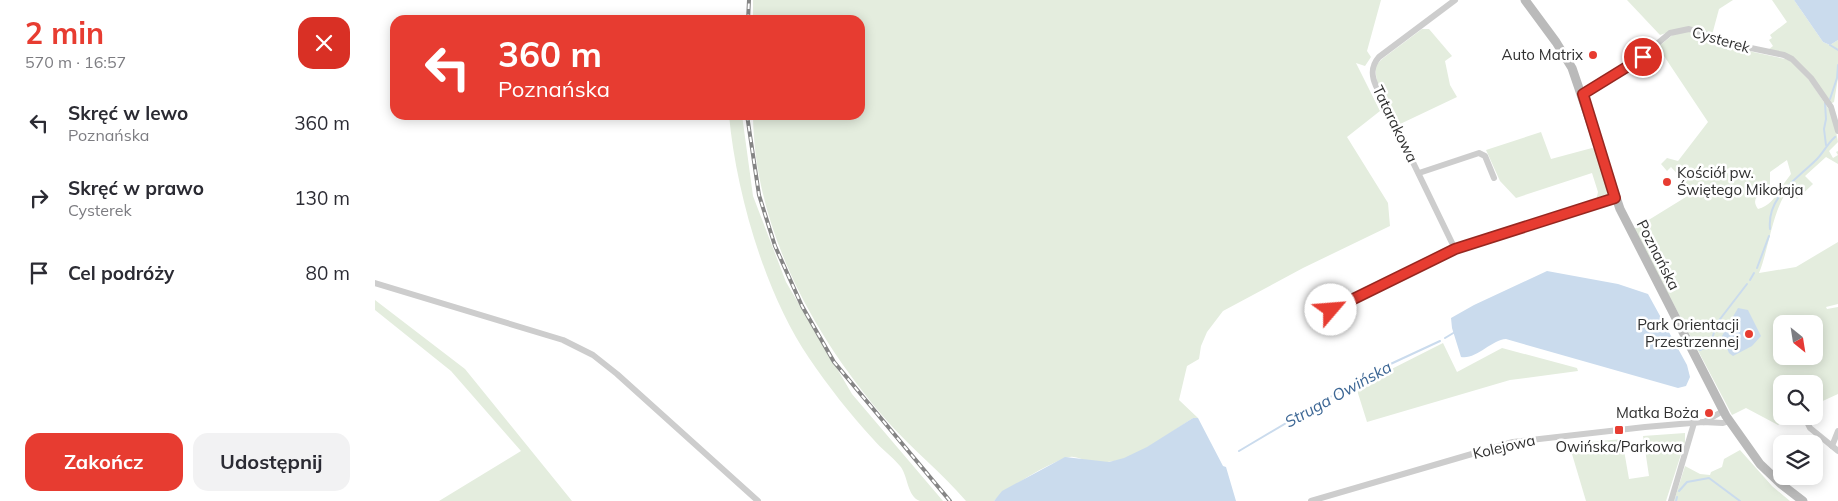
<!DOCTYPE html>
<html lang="pl">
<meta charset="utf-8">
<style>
:root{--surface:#fff;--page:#f2f2f3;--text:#2b2b33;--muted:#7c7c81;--accent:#e73c31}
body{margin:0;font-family:Mulish,sans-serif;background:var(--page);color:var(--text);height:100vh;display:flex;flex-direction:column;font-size:19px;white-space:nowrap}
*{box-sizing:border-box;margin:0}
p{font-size:16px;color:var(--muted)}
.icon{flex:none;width:28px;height:28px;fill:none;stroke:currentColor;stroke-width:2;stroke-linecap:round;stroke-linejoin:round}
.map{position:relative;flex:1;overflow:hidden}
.sheet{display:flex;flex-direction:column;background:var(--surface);width:375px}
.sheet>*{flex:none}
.guide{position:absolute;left:15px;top:15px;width:475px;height:105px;border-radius:15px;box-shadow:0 2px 12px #0003;background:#e73c31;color:#fff;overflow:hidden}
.needle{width:32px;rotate:150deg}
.tools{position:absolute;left:1398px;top:315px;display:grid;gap:10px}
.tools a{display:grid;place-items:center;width:50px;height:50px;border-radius:10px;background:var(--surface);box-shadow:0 2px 12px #0003;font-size:25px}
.pin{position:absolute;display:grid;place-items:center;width:42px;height:42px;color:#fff;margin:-21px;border:2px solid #fff;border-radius:50%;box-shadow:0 1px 5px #0007}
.me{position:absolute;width:55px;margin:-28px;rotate:63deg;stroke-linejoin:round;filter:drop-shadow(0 0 4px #0008)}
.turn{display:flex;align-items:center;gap:18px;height:105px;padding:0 25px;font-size:22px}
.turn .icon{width:65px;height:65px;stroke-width:2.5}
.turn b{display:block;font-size:35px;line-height:42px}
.round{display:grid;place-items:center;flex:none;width:52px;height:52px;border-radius:15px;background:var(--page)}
.overview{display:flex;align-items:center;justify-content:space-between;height:85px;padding:0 25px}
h1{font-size:30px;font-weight:700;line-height:38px;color:var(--accent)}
.primary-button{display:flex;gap:10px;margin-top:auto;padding:10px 25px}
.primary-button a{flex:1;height:58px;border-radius:15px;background:var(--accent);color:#fff;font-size:20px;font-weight:700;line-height:58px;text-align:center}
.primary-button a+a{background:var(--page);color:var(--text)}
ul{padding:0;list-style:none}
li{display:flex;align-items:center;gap:15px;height:75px;padding:0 25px}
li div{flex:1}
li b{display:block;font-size:19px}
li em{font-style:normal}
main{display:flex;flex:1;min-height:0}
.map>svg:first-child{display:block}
.green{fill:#e4edde;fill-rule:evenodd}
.water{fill:#cadbed}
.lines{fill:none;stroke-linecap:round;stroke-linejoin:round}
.stream{stroke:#cadbed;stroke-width:2}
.street{stroke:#cdcdcd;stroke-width:6}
.secondary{stroke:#bababa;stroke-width:9}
.rail-casing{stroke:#858585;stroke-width:4}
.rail{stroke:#fff;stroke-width:2;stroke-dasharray:5.5;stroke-linecap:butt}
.route-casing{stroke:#962720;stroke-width:12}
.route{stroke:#e73c31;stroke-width:9}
.poi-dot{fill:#e73c31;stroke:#fff;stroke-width:2}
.labels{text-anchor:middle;stroke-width:5;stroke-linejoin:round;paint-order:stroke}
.street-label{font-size:15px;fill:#303030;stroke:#fff}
.poi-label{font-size:15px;fill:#303030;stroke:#fff;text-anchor:end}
.water-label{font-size:16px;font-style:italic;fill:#3c6694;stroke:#fff}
</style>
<main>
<section class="sheet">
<div class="overview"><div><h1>2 min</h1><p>570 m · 16:57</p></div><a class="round" style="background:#d93025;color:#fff"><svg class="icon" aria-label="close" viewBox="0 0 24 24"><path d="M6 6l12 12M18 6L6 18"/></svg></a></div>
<ul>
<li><svg class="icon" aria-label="left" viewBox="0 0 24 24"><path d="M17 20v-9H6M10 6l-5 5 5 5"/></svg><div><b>Skręć w lewo</b><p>Poznańska</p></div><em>360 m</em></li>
<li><svg class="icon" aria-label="right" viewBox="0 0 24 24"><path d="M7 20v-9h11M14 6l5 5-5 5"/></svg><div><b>Skręć w prawo</b><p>Cysterek</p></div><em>130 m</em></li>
<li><svg class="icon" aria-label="arrive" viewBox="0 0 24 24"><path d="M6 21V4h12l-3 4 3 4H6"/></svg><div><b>Cel podróży</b></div><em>80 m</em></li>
</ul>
<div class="primary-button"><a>Zakończ</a><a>Udostępnij</a></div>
</section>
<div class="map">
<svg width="1463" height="501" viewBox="0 0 1463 501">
<rect width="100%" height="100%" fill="#fff"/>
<g class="green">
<path d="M 378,0 L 1006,0 L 992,51 L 996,57 L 990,66 L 981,63 L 1005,111 L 972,137 L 1013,203 L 1015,226 L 928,268 L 848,311 L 832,332 L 826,346 L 824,359 L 812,366 L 804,400 L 823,418 L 818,418 C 796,432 773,450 748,459 C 735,463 723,463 710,460 C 705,459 700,456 695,457 C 680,459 629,490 619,501 L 591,501 C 567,473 538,450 513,422 C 440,339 379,229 378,115 L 485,115 L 485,20 L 378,20 Z"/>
<polygon points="1252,0 1358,0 1344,9 1337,35 1317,28 1306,28 1285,35"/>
<polygon points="1397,0 1419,0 1448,42 1455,45 1463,40 1463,78 1459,102 1455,104 1421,60 1393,50 1398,46 1394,40 1397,38 1395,35 1412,22"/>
<polygon points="1047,29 1054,29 1077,56 1070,61 1075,85 1082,97 1023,125 1002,83 1000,66 1007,59"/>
<path d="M 1316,31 L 1378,52 L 1415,60 L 1435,81 L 1458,116 L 1463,142 L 1454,151 L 1458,158 L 1463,155 L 1461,152 L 1463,151 L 1463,164 L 1451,157 L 1430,176 L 1438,184 L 1422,199 L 1415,191 L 1425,181 L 1413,192 L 1407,186 L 1416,174 L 1412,160 L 1395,172 L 1395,188 C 1388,193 1374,197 1383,209 C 1394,206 1399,199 1405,189 L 1410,194 C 1396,218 1394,248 1384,273 L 1421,267 L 1463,242 L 1463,304 L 1451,307 L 1452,309 L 1463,307 L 1463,394 L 1439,405 L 1439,384 L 1406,384 L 1406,416 L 1416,416 L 1403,425 L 1371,408 L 1357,415 L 1259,229 L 1319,192 L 1296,167 L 1292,171 L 1286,164 L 1292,158 L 1303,161 L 1333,122 L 1283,47 L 1300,33 ZM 1406,324 L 1439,324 L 1439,356 L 1406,356 Z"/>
<path d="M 354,115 L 367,115 L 378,196 L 411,282 L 477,394 L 568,501 C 562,501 552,501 545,501 C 532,497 533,475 525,466 C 517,456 506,449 498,439 C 475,414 453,386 434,358 C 390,294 361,192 354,115 Z"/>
<polygon points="1166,132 1176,159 1217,148 1221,150 1235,193 1231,199 1221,201 1223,192 1217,173 1141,198 1125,181 1111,150"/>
<polygon points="0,300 90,369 197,501 64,501 146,451 76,371 0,310"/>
<polygon points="1068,343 1082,372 1127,348 1202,368 1203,371 1135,380 992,422 981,387"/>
<polygon points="1310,433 1310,442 1291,501 1211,501 1194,444 1247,439 1254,479 1274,476 1268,436"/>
<polygon points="1365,450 1397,486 1415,501 1299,501 1310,466 1325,474 1335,475 1336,472 1347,467 1349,459"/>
</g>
<g class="water">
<polygon points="1419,0 1463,0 1463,40 1455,45 1448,42"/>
<path d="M 1172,271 L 1243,284 L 1273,294 L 1312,365 L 1315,377 L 1311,386 L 1303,388 L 1131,339 C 1116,340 1101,360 1086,357 L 1077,328 L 1076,318 L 1099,305 Z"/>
<polygon points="1363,308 1373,310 1386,336 1377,346 1358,356 1354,353 1347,336"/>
<polygon points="818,418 823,418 848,466 851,467 861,501 619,501 627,491 690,457 734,462 749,458 772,447"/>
</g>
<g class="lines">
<g class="stream">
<polyline points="1455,45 1463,50"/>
<polyline points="1455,99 1462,78 1463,65"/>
<polyline points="1450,103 1451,119 1449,129 1451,145"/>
<path d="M 1395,229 C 1392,198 1418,182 1440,161 C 1448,154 1451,145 1460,137"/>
<polyline points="1382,268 1394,236"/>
<polyline points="1375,280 1379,273"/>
<polyline points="1070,338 1080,332"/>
<polyline points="1325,350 1335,345 1342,323 1372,284"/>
<polyline points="864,451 994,374 1065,341"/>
<polyline points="1304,491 1312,482 1334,478 1365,501"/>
<polyline points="1301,501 1302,497"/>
</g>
<g class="street">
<polyline points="1207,94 1259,63 1295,33 1314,29 1371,47 1409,55 1417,59 1436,78 1456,107 1463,131"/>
<polyline points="1044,173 1104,153 1110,156 1119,178"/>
<path d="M 1080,249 L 1001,86 C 996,75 996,66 1004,57 L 1080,0"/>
<polyline points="0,283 188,340 218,355 242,374 383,501"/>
<polyline points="956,310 1080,249 1240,198"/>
<polyline points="1429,416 1435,428 1463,451"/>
<polyline points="1413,421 1422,416"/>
<polyline points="1329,422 1348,411"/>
<polyline points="1457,446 1463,431"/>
<polyline points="936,501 1138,442 1270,427 1328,422 1348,423 1354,421"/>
<polyline points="1296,501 1319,423"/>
</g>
<polyline class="secondary" points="1150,0 1181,42 1197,68 1245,209 1351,416 1385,464 1406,484 1428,501"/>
<g class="rail-casing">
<g id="rail">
<polyline points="373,20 374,0"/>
<polyline points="372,115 384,195 400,246 427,306 459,362 575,501"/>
</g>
</g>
<use href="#rail" class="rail"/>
</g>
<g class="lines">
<g class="route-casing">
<polyline id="route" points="956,310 1080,249 1240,198 1208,94 1268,57"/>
</g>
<use href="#route" class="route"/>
</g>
<g class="poi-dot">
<circle cx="1218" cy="55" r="5"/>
<circle cx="1292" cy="182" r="5"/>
<circle cx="1374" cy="334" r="5"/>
<circle cx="1334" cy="413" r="5"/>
<rect x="1239" y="425" width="10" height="10" rx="2.5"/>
</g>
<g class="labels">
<g class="street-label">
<text transform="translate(1346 40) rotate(16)" y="5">Cysterek</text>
<text transform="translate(1020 124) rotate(64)" y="5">Tatarakowa</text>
<text transform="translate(1283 255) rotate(63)" y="5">Poznańska</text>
<text transform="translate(1129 447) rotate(-13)" y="5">Kolejowa</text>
</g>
<g class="poi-label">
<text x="1208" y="60">Auto Matrix</text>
<text x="1302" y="178" text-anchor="start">Kościół pw.<tspan x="1302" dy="17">Świętego Mikołaja</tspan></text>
<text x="1364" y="330">Park Orientacji<tspan x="1364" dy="17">Przestrzennej</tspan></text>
<text x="1324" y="418">Matka Boża</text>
<text x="1244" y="452" text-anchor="middle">Owińska/Parkowa</text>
</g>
<g class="water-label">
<text transform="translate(963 394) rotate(-29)" y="6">Struga Owińska</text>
</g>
</g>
</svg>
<div class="tools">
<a><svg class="needle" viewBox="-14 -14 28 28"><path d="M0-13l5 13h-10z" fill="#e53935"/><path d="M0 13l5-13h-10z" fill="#7c7c81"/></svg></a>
<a><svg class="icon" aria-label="search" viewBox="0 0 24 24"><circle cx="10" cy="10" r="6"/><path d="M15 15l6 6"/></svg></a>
<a><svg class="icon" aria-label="layers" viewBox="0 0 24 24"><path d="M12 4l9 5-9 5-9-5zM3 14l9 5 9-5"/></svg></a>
</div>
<div class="pin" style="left:1268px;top:57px;background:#d93025"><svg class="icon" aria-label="arrive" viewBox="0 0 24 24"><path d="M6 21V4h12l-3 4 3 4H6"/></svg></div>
<svg class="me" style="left:956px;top:310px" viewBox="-20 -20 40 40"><circle r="19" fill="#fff"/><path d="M0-13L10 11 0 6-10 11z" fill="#e73c31"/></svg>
<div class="guide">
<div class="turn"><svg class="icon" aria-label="left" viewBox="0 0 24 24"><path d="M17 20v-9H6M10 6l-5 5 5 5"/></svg><div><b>360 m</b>Poznańska</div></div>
</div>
</div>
</main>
